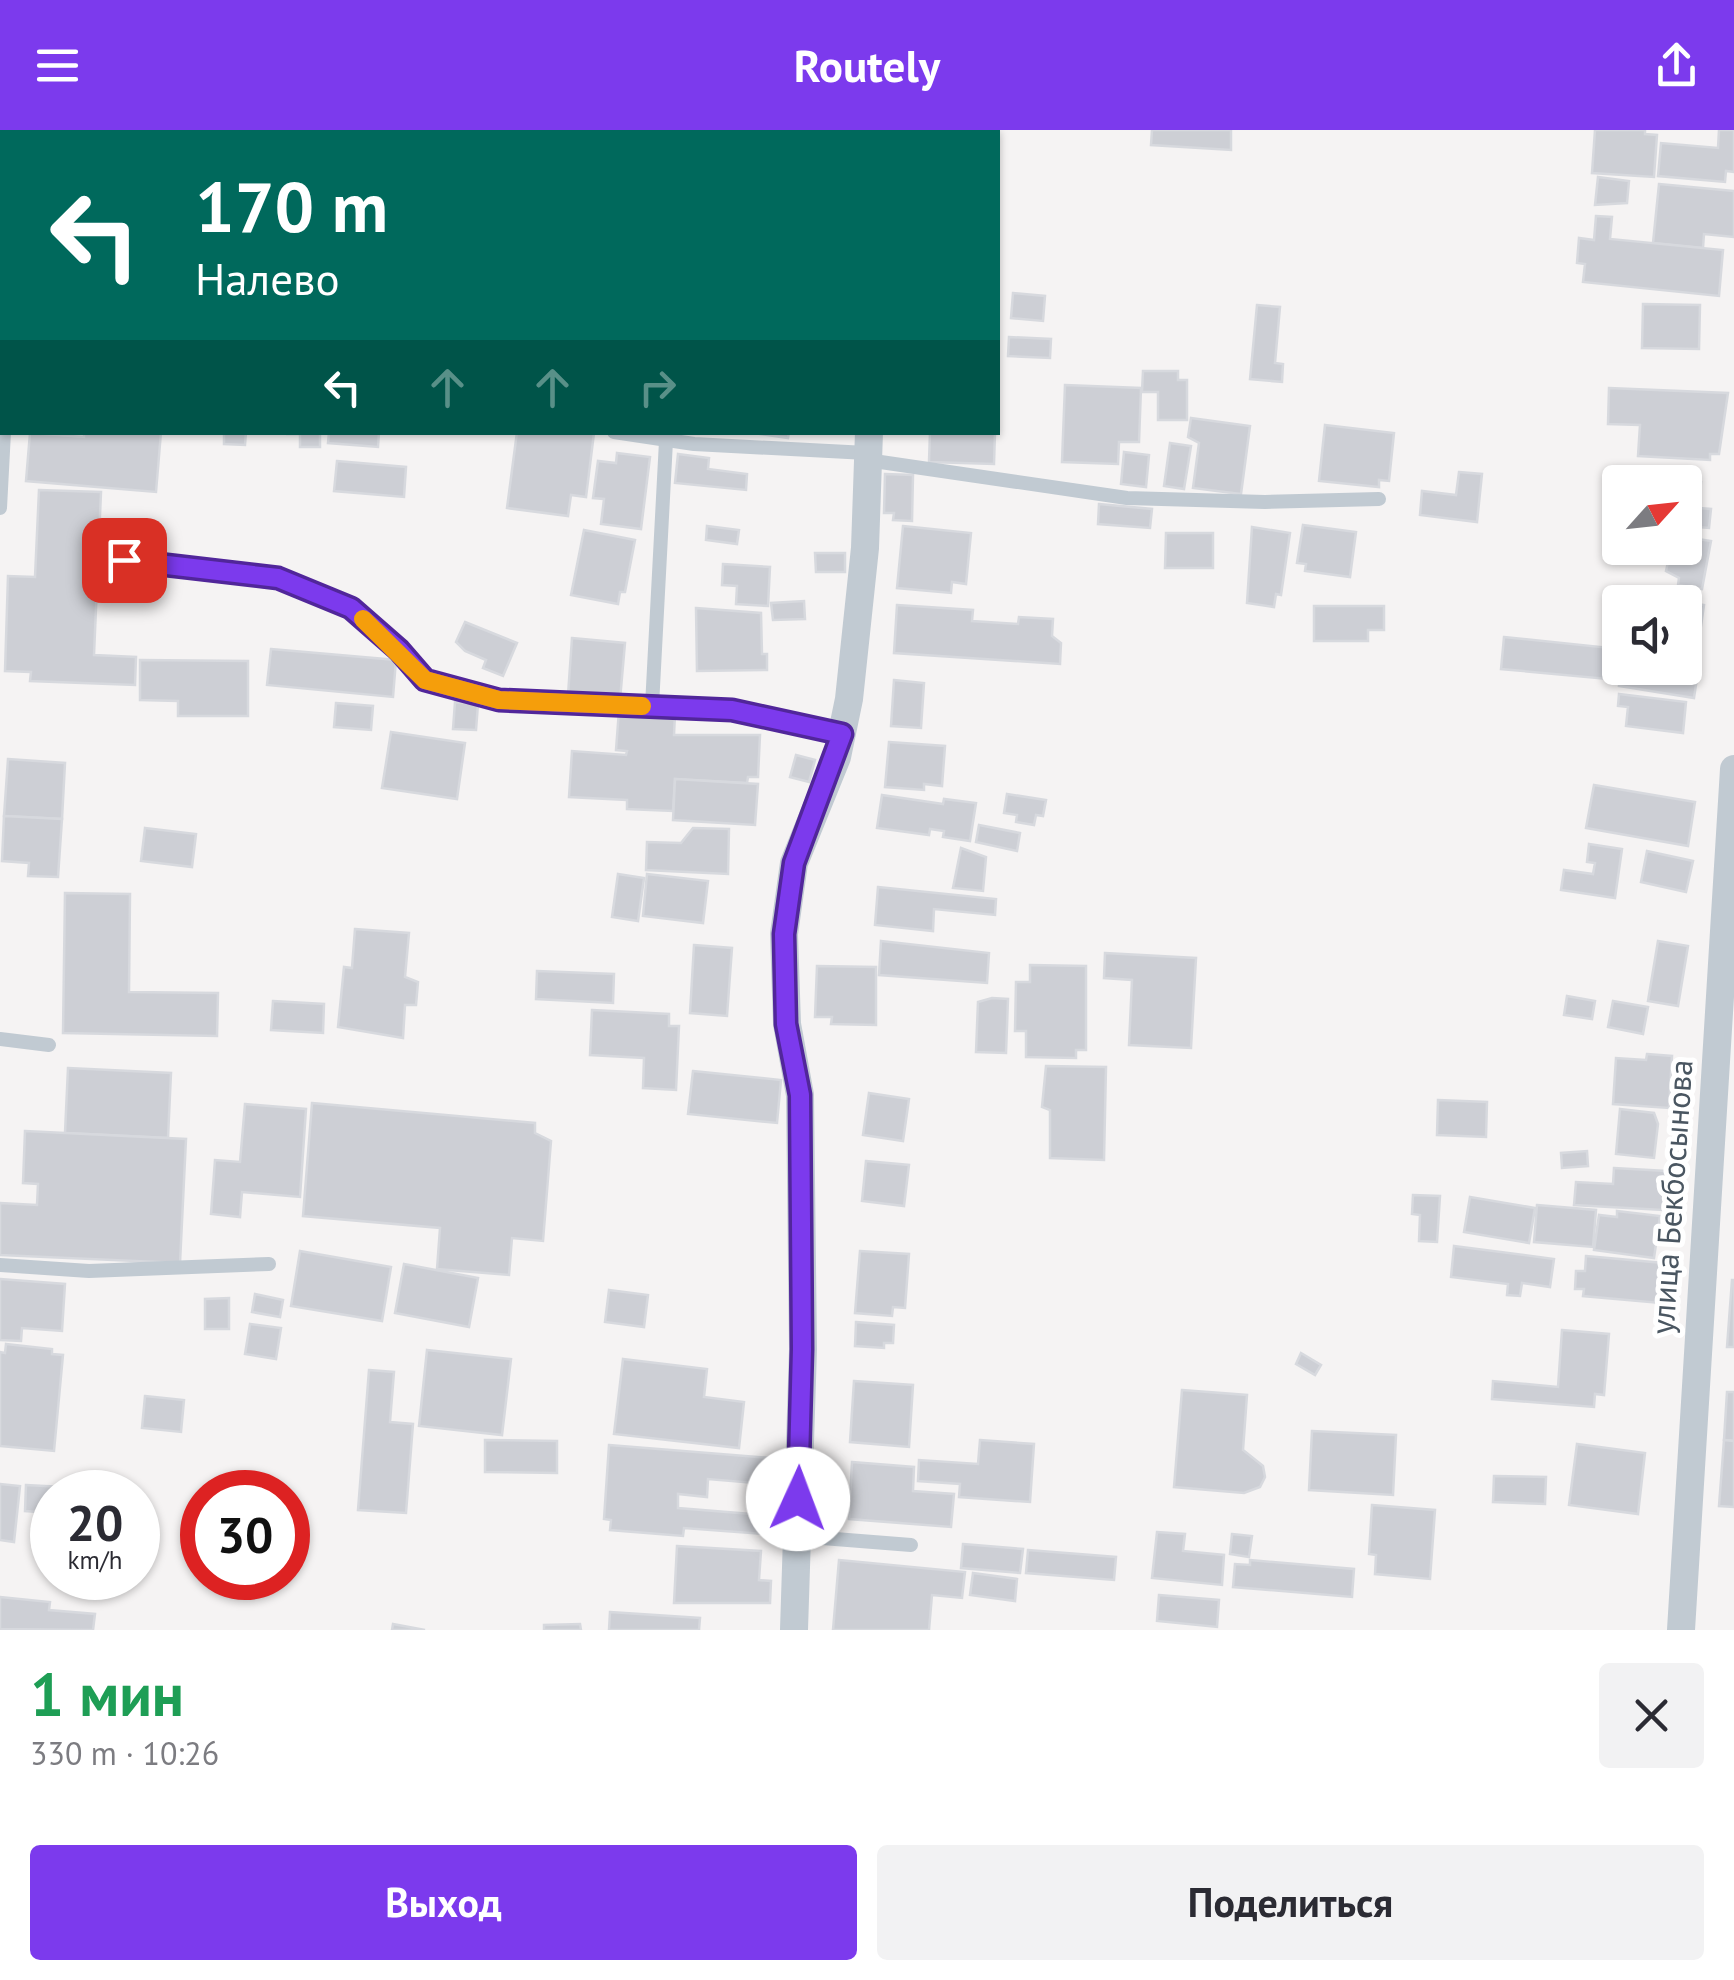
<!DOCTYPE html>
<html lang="ru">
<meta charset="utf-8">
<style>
:root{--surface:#fff;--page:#f2f2f3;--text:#2b2b33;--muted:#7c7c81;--accent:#7c3aed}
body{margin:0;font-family:"PT Sans",sans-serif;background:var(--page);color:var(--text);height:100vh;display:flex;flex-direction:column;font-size:38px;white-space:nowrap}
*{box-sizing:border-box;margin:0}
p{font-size:32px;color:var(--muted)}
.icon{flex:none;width:55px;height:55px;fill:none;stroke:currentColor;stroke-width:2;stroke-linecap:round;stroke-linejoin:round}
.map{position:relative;height:1500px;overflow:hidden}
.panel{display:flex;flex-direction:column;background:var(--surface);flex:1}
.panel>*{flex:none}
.top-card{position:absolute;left:0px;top:0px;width:1000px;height:305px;box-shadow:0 2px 8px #0004;background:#00695c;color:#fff;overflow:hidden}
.needle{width:65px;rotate:63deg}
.buttons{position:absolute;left:1602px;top:335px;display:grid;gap:20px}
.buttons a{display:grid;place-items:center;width:100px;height:100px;border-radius:10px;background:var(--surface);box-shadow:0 2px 8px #0004;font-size:50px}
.speed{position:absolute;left:30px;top:1340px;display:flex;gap:20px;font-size:50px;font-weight:700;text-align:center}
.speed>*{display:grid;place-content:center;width:130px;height:130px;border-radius:50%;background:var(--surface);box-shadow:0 2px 8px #0004;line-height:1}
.speed small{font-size:25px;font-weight:400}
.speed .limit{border:15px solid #d22;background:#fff;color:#111}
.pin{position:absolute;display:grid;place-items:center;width:85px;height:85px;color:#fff;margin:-42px;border-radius:20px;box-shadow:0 5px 15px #0006}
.me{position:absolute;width:110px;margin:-55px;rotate:2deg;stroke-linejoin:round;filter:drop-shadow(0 0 8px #0008)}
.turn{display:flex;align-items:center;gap:35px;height:210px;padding:0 30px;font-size:45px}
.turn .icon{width:130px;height:130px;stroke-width:2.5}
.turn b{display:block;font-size:70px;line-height:85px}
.lanes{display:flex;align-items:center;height:95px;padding:0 30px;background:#0003;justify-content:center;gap:50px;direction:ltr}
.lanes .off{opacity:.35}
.round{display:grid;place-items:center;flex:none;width:105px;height:105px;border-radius:10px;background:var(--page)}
.overview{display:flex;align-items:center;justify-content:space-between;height:170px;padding:0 30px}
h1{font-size:60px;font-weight:600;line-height:75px;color:#1e9e55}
.primary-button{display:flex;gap:20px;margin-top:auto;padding:20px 30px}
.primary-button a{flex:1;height:115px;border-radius:10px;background:var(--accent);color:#fff;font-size:40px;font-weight:600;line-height:115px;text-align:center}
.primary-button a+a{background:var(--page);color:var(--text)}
header{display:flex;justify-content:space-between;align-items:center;height:130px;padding:0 30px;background:var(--accent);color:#fff;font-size:45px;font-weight:600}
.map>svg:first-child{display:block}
.building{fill:#cdcfd5;stroke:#d7d9de;stroke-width:2.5}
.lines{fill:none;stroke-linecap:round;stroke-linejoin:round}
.lane{stroke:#c1cad2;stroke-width:14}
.street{stroke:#c1cad2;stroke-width:28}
.route-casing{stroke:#51269a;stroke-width:25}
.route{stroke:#7c3aed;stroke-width:18}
.slow{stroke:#f59e0b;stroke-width:18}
.labels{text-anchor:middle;stroke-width:10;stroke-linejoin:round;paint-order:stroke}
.street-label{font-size:32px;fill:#4a5661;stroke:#fff}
</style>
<header><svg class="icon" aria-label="menu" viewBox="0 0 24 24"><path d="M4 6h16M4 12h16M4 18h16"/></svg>Routely<svg class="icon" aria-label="share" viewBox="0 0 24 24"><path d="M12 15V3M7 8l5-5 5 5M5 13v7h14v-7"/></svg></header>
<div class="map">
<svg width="1734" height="1500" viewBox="0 0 1734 1500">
<rect width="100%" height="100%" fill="#f5f3f3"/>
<g class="building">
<polygon points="226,0 305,0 225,2"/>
<polygon points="609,0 696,0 608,2"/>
<polygon points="1152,0 1231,0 1231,20 1151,15"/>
<polygon points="1595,0 1645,0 1645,4 1657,5 1654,47 1592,43"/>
<polygon points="1719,0 1734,0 1734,42 1726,41 1725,52 1658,46 1661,13 1718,18"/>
<polygon points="1598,47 1629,51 1627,73 1595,75"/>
<polygon points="1659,54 1734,61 1734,107 1704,104 1703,118 1653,113"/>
<polygon points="1596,86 1612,87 1610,109 1723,120 1719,166 1583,152 1585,134 1577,133 1579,108 1594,110"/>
<polygon points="1013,163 1045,166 1043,191 1011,188"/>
<polygon points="1643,174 1700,175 1699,219 1642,218"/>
<polygon points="1257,175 1280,177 1275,233 1283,234 1282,252 1250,249"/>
<polygon points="1009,207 1051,209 1050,228 1008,226"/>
<polygon points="1143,241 1178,241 1178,250 1187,250 1187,290 1158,290 1158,262 1142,262"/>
<polygon points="1065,255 1141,258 1139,312 1119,312 1118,334 1062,332"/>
<polygon points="1609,258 1728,263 1719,324 1710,324 1710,330 1638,326 1640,295 1608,294"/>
<polygon points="1191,288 1250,296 1241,364 1193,358 1199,313 1188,307"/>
<polygon points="1325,295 1394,303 1389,351 1379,350 1379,357 1319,351"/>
<polygon points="161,302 156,362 26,351 30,303 84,307 84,303 75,302"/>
<polygon points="224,302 246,302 245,315 224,314"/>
<polygon points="320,302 320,317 300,317 300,304 286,304"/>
<polygon points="329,302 379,302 378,317 328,313"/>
<polygon points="517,302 594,303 586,367 571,365 568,386 507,378"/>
<polygon points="746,302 789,302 788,308"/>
<polygon points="930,302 995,302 994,334 929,332"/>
<polygon points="1170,313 1191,316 1184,359 1164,356"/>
<polygon points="1124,322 1149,325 1146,357 1121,354"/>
<polygon points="617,323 650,327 641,399 601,394 604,369 593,368 598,331 616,333"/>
<polygon points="678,324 709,328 708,339 747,344 746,360 675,353"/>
<polygon points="337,331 406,337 404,367 334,361"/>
<polygon points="1459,342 1482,344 1477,392 1420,385 1422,361 1456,365"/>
<polygon points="885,344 913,345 912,391 893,390 894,383 884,383"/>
<polygon points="1662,346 1701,352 1699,370 1685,368 1685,352 1661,352"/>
<polygon points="39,360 101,362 94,525 136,527 135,555 30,551 31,542 5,541 8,446 35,447"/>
<polygon points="1099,374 1152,379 1150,398 1098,394"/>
<polygon points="1685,377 1711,379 1709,398 1685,396"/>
<polygon points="1303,395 1356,402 1350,447 1305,441 1306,434 1297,433"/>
<polygon points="707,396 739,400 737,414 706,410"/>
<polygon points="903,396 971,403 966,454 952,452 951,463 897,458"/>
<polygon points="1252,397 1290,403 1281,465 1276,464 1274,477 1247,473"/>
<polygon points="584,400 635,410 625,462 620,462 618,474 571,465"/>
<polygon points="1166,403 1213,403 1213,438 1165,438"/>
<polygon points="1685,407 1711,411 1702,459 1678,455 1679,448 1666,441 1668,432 1647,428 1649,418 1685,418"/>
<polygon points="815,423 845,423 845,442 816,442"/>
<polygon points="723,434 770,437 768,476 736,474 737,456 722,455"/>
<polygon points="1630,463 1704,475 1697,524 1685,522 1685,472 1628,472"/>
<polygon points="804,471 805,489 773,490 771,473"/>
<polygon points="897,475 973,480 972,491 1018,494 1019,487 1053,489 1052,506 1061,513 1060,534 894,523"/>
<polygon points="1314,476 1384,476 1384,500 1368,500 1368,511 1314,511"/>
<polygon points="696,478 761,483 762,524 767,524 767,540 697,541"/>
<polygon points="465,492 517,513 503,546 483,538 486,530 465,521 456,512"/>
<polygon points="1504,507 1620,519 1618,550 1501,539"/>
<polygon points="572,508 625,513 620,570 568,565"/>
<polygon points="271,519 396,530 393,567 267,555"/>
<polygon points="140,530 248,531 248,586 178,586 178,571 140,570"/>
<polygon points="1685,532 1699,535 1694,568 1619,556 1622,538 1685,538"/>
<polygon points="894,550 924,553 921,598 891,596"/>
<polygon points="1619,564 1686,572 1683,603 1626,596 1628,577 1618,576"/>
<polygon points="455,572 478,574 476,600 453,599"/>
<polygon points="336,573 373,576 371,600 334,597"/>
<polygon points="619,580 675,584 674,605 760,605 758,647 748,647 747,653 675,649 673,681 627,679 627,670 569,667 572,621 626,625 627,621 616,620"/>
<polygon points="391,602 465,613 457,669 382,658"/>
<polygon points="889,612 945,616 942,656 924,654 924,660 885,657"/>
<polygon points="796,625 815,630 809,652 790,647"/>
<polygon points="8,629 65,633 62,689 4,686"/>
<polygon points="675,649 758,654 755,695 673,690"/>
<polygon points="1594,655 1695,672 1688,716 1586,698"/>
<polygon points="1007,664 1046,670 1043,686 1036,685 1034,695 1016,692 1017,685 1004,683"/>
<polygon points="882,665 943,674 944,669 976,673 970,711 943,707 944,701 930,699 929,705 877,698"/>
<polygon points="4,686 62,689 58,747 28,746 29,733 2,731"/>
<polygon points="979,695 1020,703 1017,721 976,712"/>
<polygon points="145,698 196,704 192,737 141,731"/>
<polygon points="693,698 729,699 728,744 646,740 647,712 681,713"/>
<polygon points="1589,714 1622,719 1615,768 1561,760 1564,740 1593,744 1595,733 1587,732"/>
<polygon points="961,718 986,727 983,761 953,758"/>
<polygon points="1647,721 1693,731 1686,762 1641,752"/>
<polygon points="618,744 644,748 638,791 612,787"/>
<polygon points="647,744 708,751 703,793 643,786"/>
<polygon points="878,757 996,769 995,785 934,779 933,801 875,795"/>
<polygon points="65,763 130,764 129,862 218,863 217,906 63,903"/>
<polygon points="355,799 409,803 405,847 418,852 416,875 405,875 403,908 338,897 344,837 352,838"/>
<polygon points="881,811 989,823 987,853 879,845"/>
<polygon points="1658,811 1688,816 1678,876 1648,871"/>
<polygon points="694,815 732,818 727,886 690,883"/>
<polygon points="1105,823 1196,828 1191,918 1129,915 1132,850 1104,848"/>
<polygon points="1030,835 1086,836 1086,920 1076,920 1076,928 1026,927 1026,901 1015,901 1016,852 1030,852"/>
<polygon points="817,836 876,837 876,895 831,894 832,887 815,887"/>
<polygon points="537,841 614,844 613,873 536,869"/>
<polygon points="1567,866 1595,871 1592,889 1564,885"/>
<polygon points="992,868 1008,869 1006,923 976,922 978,872"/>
<polygon points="273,871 324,874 323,903 271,900"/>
<polygon points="1613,871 1648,877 1643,904 1608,897"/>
<polygon points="592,880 669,884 669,896 679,896 676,960 643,958 644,928 590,925"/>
<polygon points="1647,924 1672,926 1669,978 1613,974 1616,928 1646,930"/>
<polygon points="1046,936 1106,937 1104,1030 1050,1028 1050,980 1042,977"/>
<polygon points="68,938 171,943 168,1008 65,1003"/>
<polygon points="693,941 781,950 777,993 688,984"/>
<polygon points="869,963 909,969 903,1011 863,1005"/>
<polygon points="1438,970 1487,972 1486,1007 1437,1005"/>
<polygon points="312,973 535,993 535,1003 551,1011 543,1111 512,1108 509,1145 437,1139 440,1098 303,1086"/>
<polygon points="245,974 306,979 300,1067 242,1062 240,1087 211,1084 215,1030 240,1032"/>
<polygon points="1620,979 1654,983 1658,994 1654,1028 1616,1024"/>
<polygon points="25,1001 186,1009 180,1133 0,1125 0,1073 37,1075 38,1054 23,1053"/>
<polygon points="1587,1021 1588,1036 1562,1038 1561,1023"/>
<polygon points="866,1031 909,1035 904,1076 862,1071"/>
<polygon points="1614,1038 1666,1041 1663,1080 1574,1075 1576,1052 1613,1054"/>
<polygon points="1413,1065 1440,1066 1437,1112 1419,1111 1420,1085 1412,1084"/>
<polygon points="1470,1067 1535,1078 1529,1113 1464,1102"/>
<polygon points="1537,1075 1596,1080 1593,1117 1534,1112"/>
<polygon points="1617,1081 1660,1086 1654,1128 1594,1120 1599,1085 1617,1087"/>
<polygon points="1454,1116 1554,1129 1550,1157 1522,1153 1520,1166 1507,1165 1508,1154 1451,1147"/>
<polygon points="300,1121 391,1137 382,1191 291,1176"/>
<polygon points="860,1121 909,1124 905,1178 893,1177 892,1186 855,1183"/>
<polygon points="1586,1126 1663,1133 1660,1173 1583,1166 1584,1159 1575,1159 1576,1141 1585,1141"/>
<polygon points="404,1134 478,1148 469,1197 395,1183"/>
<polygon points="0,1149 65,1154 62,1201 22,1198 21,1211 0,1210"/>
<polygon points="1732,1150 1734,1150 1734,1217 1727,1217"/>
<polygon points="609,1160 648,1165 644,1197 605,1192"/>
<polygon points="255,1164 283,1170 280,1187 252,1182"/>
<polygon points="229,1168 229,1199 205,1199 205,1169"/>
<polygon points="856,1192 894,1195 893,1213 884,1213 884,1218 855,1216"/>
<polygon points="250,1194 281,1198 276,1229 245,1224"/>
<polygon points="1562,1200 1609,1204 1604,1265 1595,1264 1594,1277 1492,1269 1493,1251 1558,1257"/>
<polygon points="6,1214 52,1219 52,1224 63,1225 54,1321 0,1316 0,1222 5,1223"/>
<polygon points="427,1220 511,1229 502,1305 419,1296"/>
<polygon points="1301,1223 1321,1235 1315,1245 1296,1234"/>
<polygon points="623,1229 707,1239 704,1267 744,1272 739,1318 614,1304"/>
<polygon points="369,1240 394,1242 390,1292 413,1294 406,1383 358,1380"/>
<polygon points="854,1251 913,1255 909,1317 850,1312"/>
<polygon points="1182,1260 1247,1265 1243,1320 1263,1336 1265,1347 1260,1357 1244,1363 1174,1357"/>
<polygon points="1727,1262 1734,1262 1734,1311 1724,1310"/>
<polygon points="145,1266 184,1270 181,1302 142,1298"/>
<polygon points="1312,1301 1396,1305 1393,1365 1309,1360"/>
<polygon points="485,1310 557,1311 557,1343 485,1342"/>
<polygon points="980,1310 1034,1314 1030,1372 959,1367 960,1354 918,1351 919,1330 978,1334"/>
<polygon points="1724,1310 1734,1311 1734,1377 1719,1376"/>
<polygon points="1577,1314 1645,1323 1638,1384 1569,1375"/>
<polygon points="609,1315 770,1328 767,1354 708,1349 707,1367 678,1364 678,1378 777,1386 776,1405 684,1398 683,1406 610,1400 611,1390 604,1389"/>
<polygon points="852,1332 914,1337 913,1361 954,1364 951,1397 849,1389"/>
<polygon points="1494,1346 1546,1347 1545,1374 1493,1372"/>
<polygon points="0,1354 20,1356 14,1412 0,1410"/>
<polygon points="26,1355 100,1359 100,1362 52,1362 52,1383 25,1381"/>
<polygon points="1372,1375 1435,1380 1430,1449 1375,1444 1376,1425 1369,1424"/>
<polygon points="1157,1402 1185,1404 1183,1421 1224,1425 1222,1455 1152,1448"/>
<polygon points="1232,1404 1252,1406 1249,1427 1230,1424"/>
<polygon points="963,1414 1023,1419 1020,1443 961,1438"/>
<polygon points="677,1416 761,1421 759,1450 771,1451 770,1473 674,1473"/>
<polygon points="1028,1420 1116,1427 1114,1450 1026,1443"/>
<polygon points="839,1430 965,1442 962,1468 932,1465 929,1500 833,1500"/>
<polygon points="1250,1430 1354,1439 1352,1467 1233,1457 1235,1434 1250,1435"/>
<polygon points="973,1443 1017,1449 1015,1471 970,1465"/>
<polygon points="1159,1465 1219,1470 1217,1497 1157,1491"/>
<polygon points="0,1467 50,1472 49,1480 95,1484 93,1500 0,1499"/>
<polygon points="610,1482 700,1488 699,1500 609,1500"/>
<polygon points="393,1494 425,1500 392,1500"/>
<polygon points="580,1494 581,1500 544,1500 544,1495"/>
</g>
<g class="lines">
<g class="lane">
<polyline points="18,2 19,0"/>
<polyline points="0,222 2,222"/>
<polyline points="614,302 694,314 867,323"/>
<polyline points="867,330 1127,368 1265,372 1379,369"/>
<polyline points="0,378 4,302"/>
<polyline points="124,431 277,448 351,478 399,520 425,551 499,570 732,580 842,603"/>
<polyline points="652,576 666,311"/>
<polyline points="0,909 49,915"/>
<polyline points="0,1135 89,1141 269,1134"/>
<polyline points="797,1406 911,1415"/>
</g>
<g class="street">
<polyline points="893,2 893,0"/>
<polyline points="794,1500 803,1219 800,965 787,894 784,804 794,733 837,627 849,569 865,418 869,302"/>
<polyline points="1681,1500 1734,639"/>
</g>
</g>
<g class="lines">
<g class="route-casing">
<polyline id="route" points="124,430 278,448 351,478 399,520 425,550 499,570 732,580 842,604 794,733 784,804 786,894 800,965 802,1219 798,1369"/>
</g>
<use href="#route" class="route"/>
<polyline class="slow" points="363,489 425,550 499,570 642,576"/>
</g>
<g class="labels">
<g class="street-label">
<text transform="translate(1672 1067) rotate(-86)" y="11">улица Бекбосынова</text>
</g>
</g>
</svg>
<div class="buttons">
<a><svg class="needle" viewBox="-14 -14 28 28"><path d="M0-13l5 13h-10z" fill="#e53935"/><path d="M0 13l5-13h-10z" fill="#7c7c81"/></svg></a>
<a><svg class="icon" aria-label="sound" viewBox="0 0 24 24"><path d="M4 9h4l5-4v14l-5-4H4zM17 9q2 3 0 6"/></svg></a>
</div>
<div class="speed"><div>20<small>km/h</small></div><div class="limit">30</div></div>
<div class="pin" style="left:124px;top:430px;background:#d93025"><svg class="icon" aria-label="arrive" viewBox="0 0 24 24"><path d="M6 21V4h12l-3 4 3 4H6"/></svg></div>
<svg class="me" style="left:798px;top:1369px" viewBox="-20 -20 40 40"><circle r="19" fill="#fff"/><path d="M0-13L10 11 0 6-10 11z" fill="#7c3aed"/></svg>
<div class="top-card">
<div class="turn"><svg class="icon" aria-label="left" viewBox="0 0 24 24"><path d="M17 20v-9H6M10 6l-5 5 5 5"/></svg><div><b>170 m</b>Налево</div></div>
<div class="lanes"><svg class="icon" aria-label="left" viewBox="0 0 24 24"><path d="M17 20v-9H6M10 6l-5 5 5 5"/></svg><svg class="icon off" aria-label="ahead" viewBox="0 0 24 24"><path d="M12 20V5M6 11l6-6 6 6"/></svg><svg class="icon off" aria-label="ahead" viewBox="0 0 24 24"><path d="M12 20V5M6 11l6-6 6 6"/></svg><svg class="icon off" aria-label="right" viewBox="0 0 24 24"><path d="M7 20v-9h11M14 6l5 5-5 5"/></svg></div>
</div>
</div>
<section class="panel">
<div class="overview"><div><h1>1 мин</h1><p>330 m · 10:26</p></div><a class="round"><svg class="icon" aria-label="close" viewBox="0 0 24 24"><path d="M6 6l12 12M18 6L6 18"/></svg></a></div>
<div class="primary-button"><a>Выход</a><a>Поделиться</a></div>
</section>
